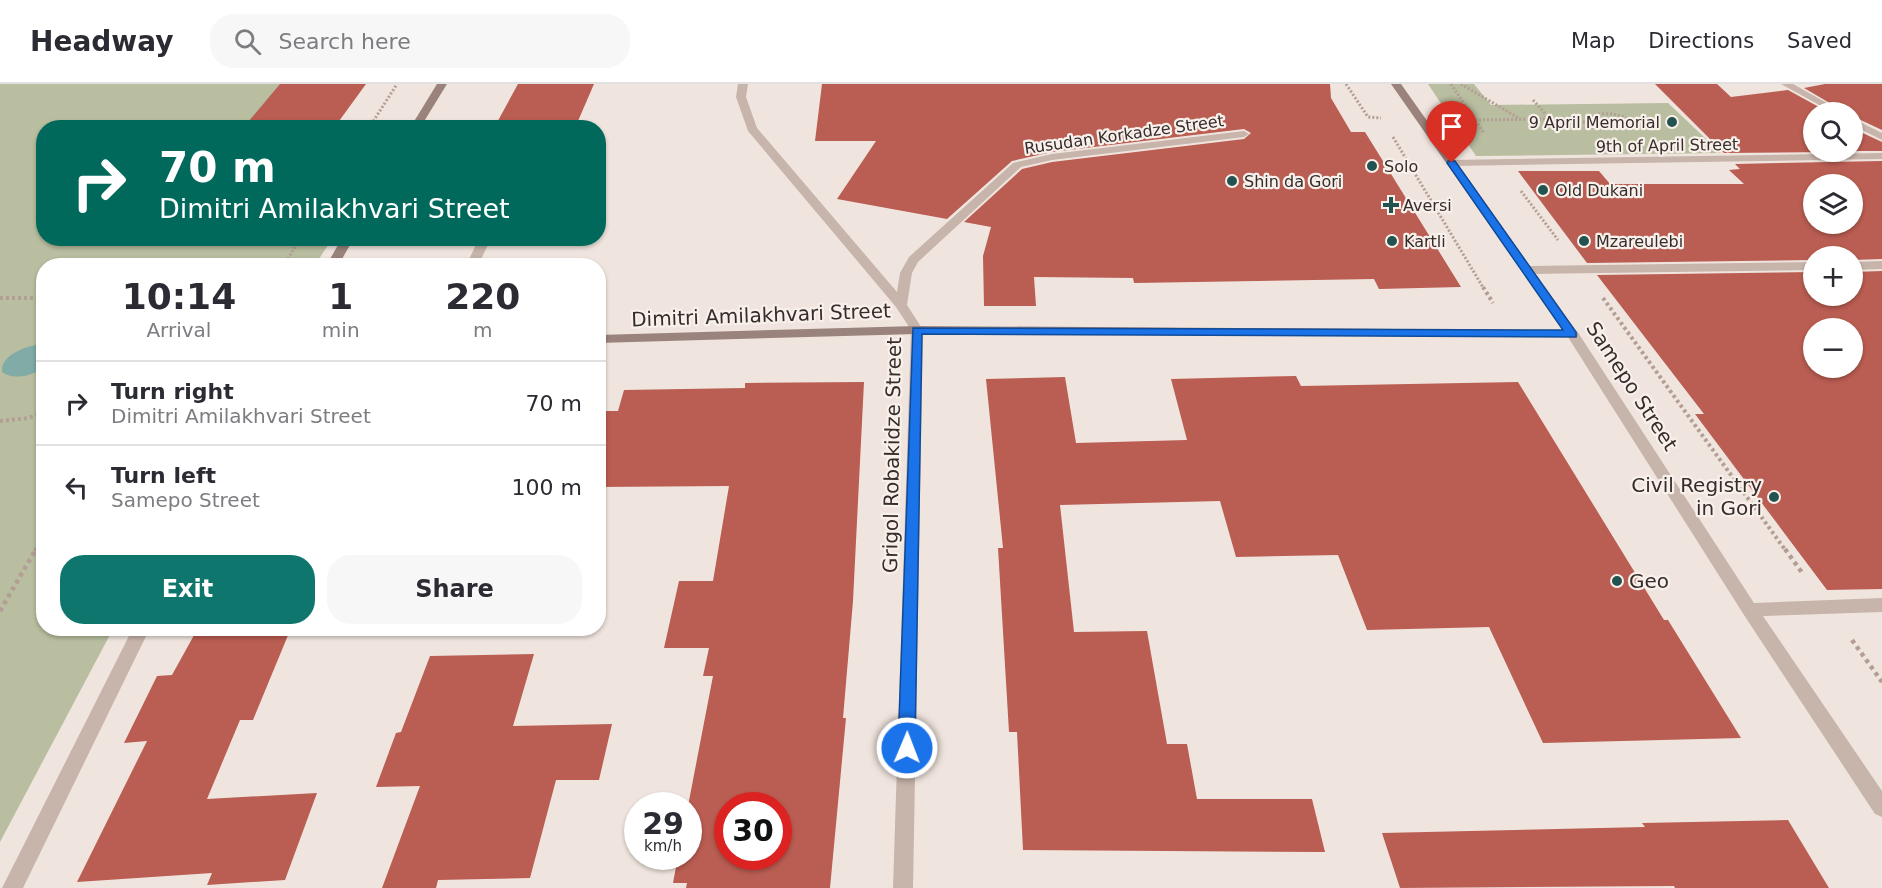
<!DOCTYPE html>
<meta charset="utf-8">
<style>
:root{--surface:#fff;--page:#f7f7f7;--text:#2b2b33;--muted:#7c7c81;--line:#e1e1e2;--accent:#0f766e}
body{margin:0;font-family:"DejaVu Sans",sans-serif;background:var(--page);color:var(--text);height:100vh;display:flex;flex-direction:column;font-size:22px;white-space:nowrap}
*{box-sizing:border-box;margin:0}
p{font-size:20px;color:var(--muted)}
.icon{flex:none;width:33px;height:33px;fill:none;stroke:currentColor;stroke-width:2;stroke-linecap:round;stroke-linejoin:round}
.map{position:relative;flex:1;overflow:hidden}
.panel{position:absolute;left:36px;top:174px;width:570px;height:378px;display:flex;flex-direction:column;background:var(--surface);border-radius:24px;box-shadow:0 2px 4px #0004}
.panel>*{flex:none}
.banner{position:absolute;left:36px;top:36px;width:570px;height:126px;border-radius:24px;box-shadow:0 2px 4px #0004;background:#00695c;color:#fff;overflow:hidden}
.controls{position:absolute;left:1803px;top:18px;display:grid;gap:12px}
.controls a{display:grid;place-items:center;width:60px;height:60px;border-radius:50%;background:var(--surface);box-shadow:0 2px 4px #0004;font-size:30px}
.speed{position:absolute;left:624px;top:708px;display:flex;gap:12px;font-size:30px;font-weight:700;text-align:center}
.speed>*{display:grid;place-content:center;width:78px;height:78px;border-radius:50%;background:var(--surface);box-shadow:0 2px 4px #0004;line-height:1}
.speed small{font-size:15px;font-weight:400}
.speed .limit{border:9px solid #d22;background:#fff;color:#111}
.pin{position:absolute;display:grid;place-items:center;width:51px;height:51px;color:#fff;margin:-62px -26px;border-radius:50% 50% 50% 0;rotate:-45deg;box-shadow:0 0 6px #0007}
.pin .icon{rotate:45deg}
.me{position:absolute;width:66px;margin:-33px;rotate:1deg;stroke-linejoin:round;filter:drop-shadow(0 0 4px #0008)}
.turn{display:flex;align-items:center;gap:21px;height:126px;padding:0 24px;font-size:27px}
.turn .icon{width:78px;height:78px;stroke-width:2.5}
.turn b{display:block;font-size:42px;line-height:51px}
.eta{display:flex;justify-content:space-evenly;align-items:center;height:102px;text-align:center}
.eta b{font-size:36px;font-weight:700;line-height:42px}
.primary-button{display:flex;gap:12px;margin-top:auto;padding:12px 24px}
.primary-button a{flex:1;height:69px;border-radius:24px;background:var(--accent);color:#fff;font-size:24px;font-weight:700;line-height:69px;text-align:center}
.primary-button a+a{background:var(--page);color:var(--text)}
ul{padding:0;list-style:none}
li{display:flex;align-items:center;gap:18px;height:84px;padding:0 24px;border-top:2px solid var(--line)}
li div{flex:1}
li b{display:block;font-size:22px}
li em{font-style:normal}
header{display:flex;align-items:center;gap:36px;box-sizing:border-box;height:84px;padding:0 30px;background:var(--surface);border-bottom:2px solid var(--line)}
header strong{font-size:28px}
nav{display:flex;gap:33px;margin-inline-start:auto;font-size:21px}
.search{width:420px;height:54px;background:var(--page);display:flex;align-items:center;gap:15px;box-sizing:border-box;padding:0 21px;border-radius:24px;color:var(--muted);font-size:22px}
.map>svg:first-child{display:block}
.green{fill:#b8be9f}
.water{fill:#80aba6}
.building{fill:#ba5d52;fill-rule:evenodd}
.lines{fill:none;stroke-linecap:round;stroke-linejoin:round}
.path-far2{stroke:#b39e95;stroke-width:3;stroke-dasharray:2 2;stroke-linecap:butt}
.path-far1{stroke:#b39e95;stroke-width:4;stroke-dasharray:3 3;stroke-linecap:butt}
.path{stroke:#b39e95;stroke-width:4.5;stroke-dasharray:4 4;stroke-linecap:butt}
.service{fill:#c7b4ab;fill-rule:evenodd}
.minor{fill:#c7b4ab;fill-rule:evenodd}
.tertiary{fill:#c7b4ab;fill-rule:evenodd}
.secondary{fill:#9b837d;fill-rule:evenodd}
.route{fill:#1a73e8;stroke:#114b97;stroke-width:1.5}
.poi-dot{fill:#235350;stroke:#f8f0ea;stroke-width:2}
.labels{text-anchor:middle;stroke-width:4.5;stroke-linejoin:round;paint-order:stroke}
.far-poi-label{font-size:16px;fill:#362c2a;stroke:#f8f0ea;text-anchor:start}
.far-street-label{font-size:16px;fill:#362c2a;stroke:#f8f0ea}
.street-label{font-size:20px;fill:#362c2a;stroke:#f8f0ea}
.poi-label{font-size:20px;fill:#362c2a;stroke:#f8f0ea;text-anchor:end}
</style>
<header>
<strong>Headway</strong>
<div class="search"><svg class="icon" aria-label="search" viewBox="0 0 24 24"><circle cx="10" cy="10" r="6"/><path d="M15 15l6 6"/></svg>Search here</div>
<nav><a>Map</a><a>Directions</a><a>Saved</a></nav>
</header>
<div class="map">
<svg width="1882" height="804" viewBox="0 0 1882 804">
<rect width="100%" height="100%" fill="#f0e5de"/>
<g class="green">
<polygon points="0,0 320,0 292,43 44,44 44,154 332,155 315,181 44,182 44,544 113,545 0,758"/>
<polygon points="1428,0 1474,0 1491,21 1668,19 1721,69 1476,72"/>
</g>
<path class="water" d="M 43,260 L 43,285 C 31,291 14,297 2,288 C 0,270 29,261 43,260 Z"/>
<g class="building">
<polygon points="280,0 366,0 334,44 243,44"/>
<polygon points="518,0 594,0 575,44 494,44"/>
<polygon points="822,0 1330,0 1331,14 1351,48 1365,48 1461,203 1379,205 1374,195 1134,199 1133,194 1034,193 1036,222 984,222 983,172 991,143 964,138 1022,85 1052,78 1244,55 1251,49 1244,45 1052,68 1012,77 947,135 837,115 876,57 815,57"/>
<polygon points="1655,0 1717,0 1731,13 1788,6 1828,28 1814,28 1814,68 1836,68 1724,69"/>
<polygon points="1825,0 1882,0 1882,46 1852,32 1852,28 1845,28 1804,4"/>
<polygon points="1852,44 1882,58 1882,67 1852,67"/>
<path d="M 1882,77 L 1882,175 L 1852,176 L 1852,172 L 1814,172 L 1814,176 L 1587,179 L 1518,87 L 1599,87 L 1610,100 L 1744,100 L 1729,86 L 1740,85 L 1735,80 ZM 1814,100 L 1852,100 L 1852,140 L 1814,140 Z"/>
<path d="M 1882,187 L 1882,505 L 1827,506 L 1695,330 L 1704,330 L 1597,191 L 1814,188 L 1814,212 L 1852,212 L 1852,188 ZM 1814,244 L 1852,244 L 1852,284 L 1814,284 Z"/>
<polygon points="1296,292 1301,302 1518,298 1664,536 1668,536 1741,654 1543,659 1489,543 1367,546 1338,471 1236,473 1220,417 1060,421 1074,548 1147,547 1167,660 1187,660 1197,715 1312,715 1325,768 1023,766 1017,648 1009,648 998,464 1003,464 986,295 1065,293 1076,359 1187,356 1171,295"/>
<path d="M 864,298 L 853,517 L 843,634 L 846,634 L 830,804 L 686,804 L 687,799 L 673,799 L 678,772 L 688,772 L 688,722 L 713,592 L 703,592 L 709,564 L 664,564 L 679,497 L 713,497 L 729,402 L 598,403 L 598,327 L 618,327 L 624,306 L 745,304 L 745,299 ZM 728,722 L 778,722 L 778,772 L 728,772 Z"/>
<polygon points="198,544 291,544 253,636 240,636 207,715 317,709 285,796 207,801 212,789 77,798 147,657 124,659 157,592 172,591"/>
<polygon points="534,570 513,642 612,640 599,696 556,696 530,794 438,796 436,804 382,804 420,702 376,703 396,649 401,648 430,572"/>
<polygon points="1788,736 1829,804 1675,804 1674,802 1400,804 1382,749 1645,743 1642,739"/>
</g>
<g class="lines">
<g class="path-far2">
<polyline points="1346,0 1368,33 1381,34"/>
<polyline points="1451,0 1484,49"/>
<polyline points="1461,0 1520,35"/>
<polyline points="1533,16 1549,34"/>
<polyline points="1475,36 1550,35 1593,39"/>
<polyline points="1634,38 1652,38"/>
<polyline points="369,44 397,0"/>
<path d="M 1606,46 L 1591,36 L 1594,31 C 1608,28 1621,30 1633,38 L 1635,45"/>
<polyline points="1393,53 1484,205"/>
<polyline points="1521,107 1558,156"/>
<polyline points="284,182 300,154"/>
</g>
<g class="path-far1">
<polyline points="1483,203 1493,219"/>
<polyline points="0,214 44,214"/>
<polyline points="1603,214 1786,467"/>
<polyline points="0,337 28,334 44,328"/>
<polyline points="35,467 44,451"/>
</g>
<g class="path">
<polyline points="1785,465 1803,490"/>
<polyline points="0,527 36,465"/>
<polyline points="1852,556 1882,598"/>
</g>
<polygon class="service" points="479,154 491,154 478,182 466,182"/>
<g class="minor">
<polygon points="738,0 748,0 746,13 757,44 897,208 900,189 909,173 1013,79 1052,70 1244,47 1249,50 1244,53 1052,76 1021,83 918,178 912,189 907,221 923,246 913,804 893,804 911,246 896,223 748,47 736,13"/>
<polygon points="1781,0 1793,0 1843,28 1832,28"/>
<polygon points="1852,34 1882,49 1882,56 1852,41"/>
<polygon points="1882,69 1882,75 1452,82 1447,79 1452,76"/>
<polygon points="1882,177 1882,185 1852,186 1852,178"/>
<polygon points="1814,178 1814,186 1529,190 1523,186 1529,182"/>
<polygon points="1572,246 1577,247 1754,519 1882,514 1882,528 1763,532 1882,707 1882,733 1875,730 1744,531 1566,250"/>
</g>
<polygon class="tertiary" points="133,544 150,544 23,804 2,804"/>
<g class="secondary">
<polygon points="437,0 447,0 420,44 410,44"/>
<polygon points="1391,0 1401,0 1578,250 1577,253 917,250 598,259 598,251 917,242 1563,246"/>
<polygon points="342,154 354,154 338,182 326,182"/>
</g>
</g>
<polygon class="route" points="1448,77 1455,77 1576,248 1576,253 922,250 915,664 913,670 907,672 901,670 898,664 913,244 1563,246 1447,79"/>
<g class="poi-dot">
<circle cx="1672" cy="38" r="6"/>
<circle cx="1372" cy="82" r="6"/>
<circle cx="1232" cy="97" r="6"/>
<circle cx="1543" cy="106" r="6"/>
<path d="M1388 112h6v6h6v6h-6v6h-6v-6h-6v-6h6z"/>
<circle cx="1392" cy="157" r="6"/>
<circle cx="1584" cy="157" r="6"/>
<circle cx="1774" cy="413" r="6"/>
<circle cx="1617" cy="497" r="6"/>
</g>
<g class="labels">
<g class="far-poi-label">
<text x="1660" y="44" text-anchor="end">9 April Memorial</text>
<text x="1384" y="88">Solo</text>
<text x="1244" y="103">Shin da Gori</text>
<text x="1555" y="112">Old Dukani</text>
<text x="1403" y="127">Aversi</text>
<text x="1404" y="163">Kartli</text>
<text x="1596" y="163">Mzareulebi</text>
</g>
<g class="far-street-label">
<text transform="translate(1124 50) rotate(-8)" y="6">Rusudan Korkadze Street</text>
<text transform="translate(1667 61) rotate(-1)" y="6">9th of April Street</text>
</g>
<g class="street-label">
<text transform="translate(761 231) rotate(-2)" y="7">Dimitri Amilakhvari Street</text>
<text transform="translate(1632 302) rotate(57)" y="7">Samepo Street</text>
<text transform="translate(892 371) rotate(-89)" y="7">Grigol Robakidze Street</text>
</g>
<g class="poi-label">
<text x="1762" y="408">Civil Registry<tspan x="1762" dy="23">in Gori</tspan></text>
<text x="1629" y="504" text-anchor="start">Geo</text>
</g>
</g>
</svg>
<div class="controls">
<a><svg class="icon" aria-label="search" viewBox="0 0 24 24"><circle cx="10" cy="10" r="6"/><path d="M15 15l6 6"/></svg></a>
<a><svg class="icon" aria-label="layers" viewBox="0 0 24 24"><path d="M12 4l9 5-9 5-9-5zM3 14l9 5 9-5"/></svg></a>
<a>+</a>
<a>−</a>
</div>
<div class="speed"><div>29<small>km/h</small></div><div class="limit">30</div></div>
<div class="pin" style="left:1452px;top:79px;background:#d93025"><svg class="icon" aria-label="arrive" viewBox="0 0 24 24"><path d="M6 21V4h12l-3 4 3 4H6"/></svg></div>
<svg class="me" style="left:907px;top:664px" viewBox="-20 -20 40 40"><circle r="17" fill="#1a73e8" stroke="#fff" stroke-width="3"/><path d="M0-11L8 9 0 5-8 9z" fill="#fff"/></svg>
<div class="banner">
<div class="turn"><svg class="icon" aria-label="right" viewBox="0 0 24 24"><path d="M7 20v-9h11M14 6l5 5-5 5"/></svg><div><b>70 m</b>Dimitri Amilakhvari Street</div></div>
</div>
<section class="panel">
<div class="eta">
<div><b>10:14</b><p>Arrival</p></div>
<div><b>1</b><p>min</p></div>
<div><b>220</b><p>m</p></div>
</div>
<ul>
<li><svg class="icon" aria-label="right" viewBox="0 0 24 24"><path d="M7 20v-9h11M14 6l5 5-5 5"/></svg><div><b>Turn right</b><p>Dimitri Amilakhvari Street</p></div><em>70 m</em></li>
<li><svg class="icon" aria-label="left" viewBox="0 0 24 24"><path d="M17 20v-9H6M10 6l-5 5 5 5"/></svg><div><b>Turn left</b><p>Samepo Street</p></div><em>100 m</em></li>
</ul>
<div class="primary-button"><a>Exit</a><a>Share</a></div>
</section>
</div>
